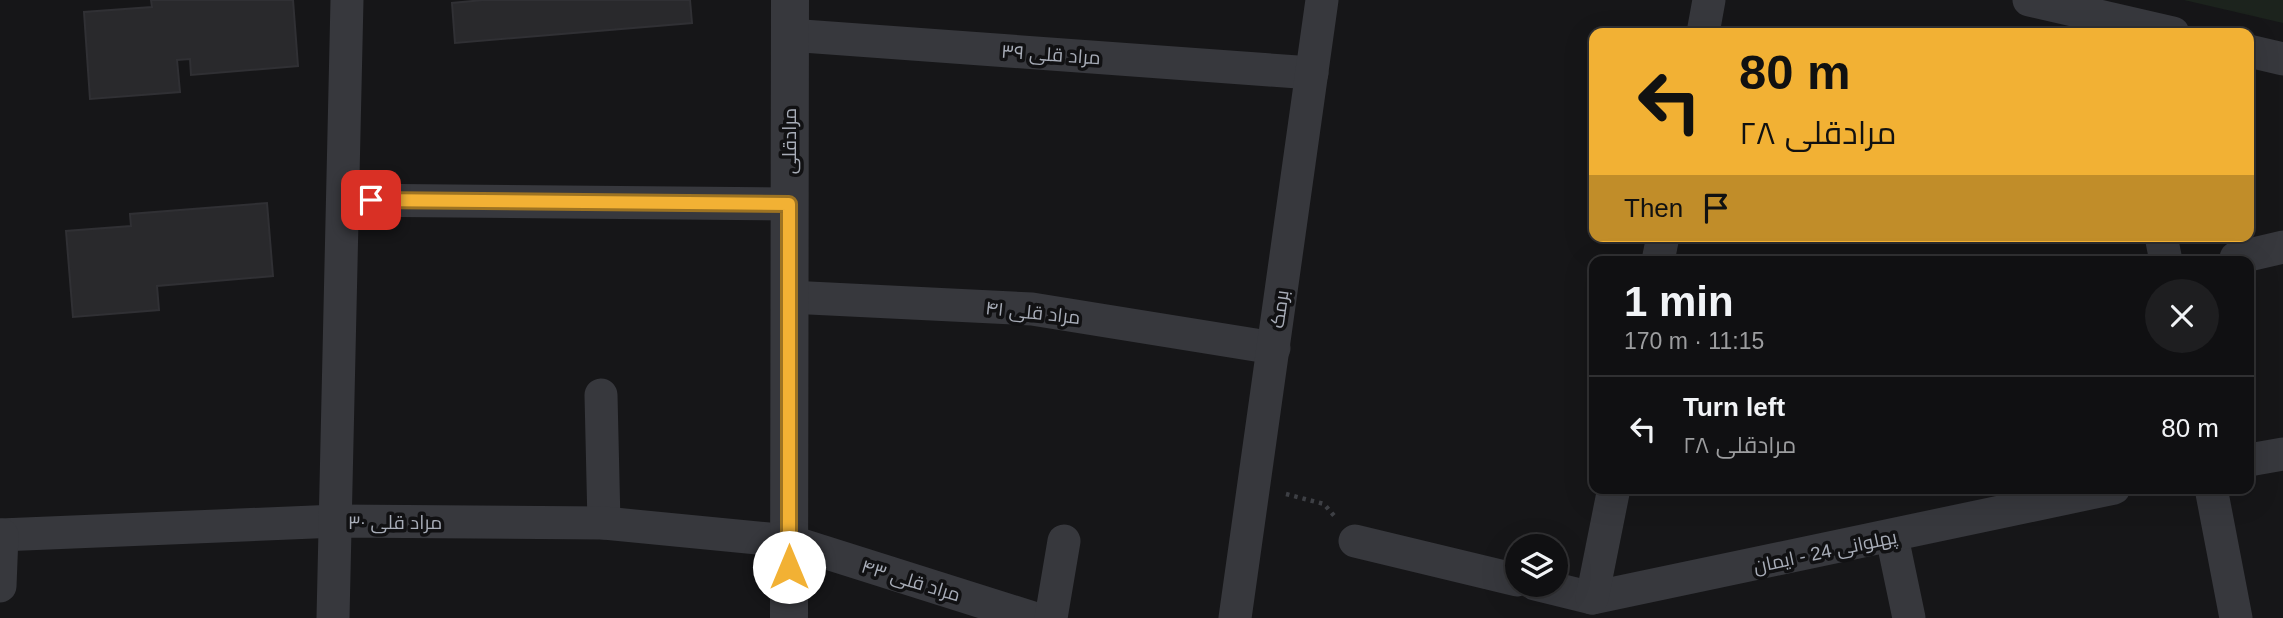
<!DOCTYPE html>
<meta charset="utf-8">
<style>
:root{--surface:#101012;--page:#1e1e20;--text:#f1f3f6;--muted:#9c9d9f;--line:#303032}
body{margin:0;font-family:Arial,Cairo,sans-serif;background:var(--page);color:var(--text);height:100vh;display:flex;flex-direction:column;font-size:26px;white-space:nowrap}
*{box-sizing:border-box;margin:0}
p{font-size:23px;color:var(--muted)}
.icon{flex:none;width:38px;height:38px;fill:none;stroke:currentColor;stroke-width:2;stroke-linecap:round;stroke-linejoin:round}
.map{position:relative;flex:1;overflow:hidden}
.side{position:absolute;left:1589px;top:256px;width:665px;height:238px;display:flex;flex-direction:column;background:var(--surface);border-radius:14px;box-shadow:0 7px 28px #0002,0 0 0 2px var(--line)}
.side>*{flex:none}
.hud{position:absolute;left:1589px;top:28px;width:665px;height:214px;border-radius:14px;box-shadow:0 7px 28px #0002,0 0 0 2px var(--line);background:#f2b134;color:#111;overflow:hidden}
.buttons{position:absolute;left:1505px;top:534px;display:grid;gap:14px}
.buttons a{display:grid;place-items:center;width:63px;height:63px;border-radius:50%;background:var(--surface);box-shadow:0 7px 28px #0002,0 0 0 2px var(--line);font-size:35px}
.pin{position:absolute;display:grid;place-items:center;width:60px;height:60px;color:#fff;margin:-30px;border-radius:14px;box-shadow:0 4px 10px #0006}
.me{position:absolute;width:77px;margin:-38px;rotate:0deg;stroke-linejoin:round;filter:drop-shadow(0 0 5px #0008)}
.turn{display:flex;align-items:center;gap:24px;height:147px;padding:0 35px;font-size:32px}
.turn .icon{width:91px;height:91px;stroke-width:2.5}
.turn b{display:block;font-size:49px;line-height:60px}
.then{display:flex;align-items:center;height:66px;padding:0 35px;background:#0003;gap:14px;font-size:26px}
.round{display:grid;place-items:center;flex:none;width:74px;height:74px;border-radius:37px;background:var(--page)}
.headline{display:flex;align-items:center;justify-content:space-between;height:119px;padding:0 35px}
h1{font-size:42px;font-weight:600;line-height:52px}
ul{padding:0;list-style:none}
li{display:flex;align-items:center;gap:21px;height:105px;padding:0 35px;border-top:2px solid var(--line)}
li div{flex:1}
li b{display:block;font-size:26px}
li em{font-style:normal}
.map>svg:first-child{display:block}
.green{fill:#1c231d}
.building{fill:#29292c;stroke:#303034;stroke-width:2}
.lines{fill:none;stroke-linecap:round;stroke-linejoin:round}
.path{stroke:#3d3f44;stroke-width:4.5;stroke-dasharray:3.5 5;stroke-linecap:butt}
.minor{stroke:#37383d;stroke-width:33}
.tertiary{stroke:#37383d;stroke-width:38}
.route-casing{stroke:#9d7322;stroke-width:18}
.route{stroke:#f2b134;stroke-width:12}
.labels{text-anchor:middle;stroke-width:7;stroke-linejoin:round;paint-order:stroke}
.street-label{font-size:19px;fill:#a8adb8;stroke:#111113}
</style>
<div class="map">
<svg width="2283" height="618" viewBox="0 0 2283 618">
<rect width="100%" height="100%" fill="#161618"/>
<polygon class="green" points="2184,0 2283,0 2283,23"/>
<g class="building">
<polygon points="151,0 293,0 298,66 191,75 190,59 177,60 180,92 90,99 84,12 152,7"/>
<polygon points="483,0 690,0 692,23 455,43 452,3"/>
<polygon points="267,203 273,276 157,286 159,310 73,317 66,231 131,226 130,214"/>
</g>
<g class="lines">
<polyline class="path" points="1286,494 1324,504 1336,518"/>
<g class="minor">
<polyline points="2029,0 2173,33"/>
<polyline points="1703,33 1709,0"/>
<polyline points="789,35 1312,73"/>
<polyline points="2249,51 2283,59"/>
<polyline points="343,200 789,204"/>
<polyline points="2161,236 2166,261"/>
<polyline points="2236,258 2283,247"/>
<polyline points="1658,261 1663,236"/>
<polyline points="789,297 1032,309 1274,348"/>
<polyline points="601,395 604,523"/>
<polyline points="2249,460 2283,454"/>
<polyline points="2211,488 2236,618"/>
<polyline points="0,535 337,521 604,523 789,541 1033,618"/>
<polyline points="1892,537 1909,618"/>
<polyline points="1355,541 1517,580"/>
<polyline points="1535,584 1592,598 2114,488"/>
<polyline points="0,586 2,535"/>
<polyline points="1592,598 1614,488"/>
<polyline points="333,618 347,0"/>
<polyline points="1051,618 1064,541"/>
<polyline points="1235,618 1322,0"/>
</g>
<polyline class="tertiary" points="789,618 790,0"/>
</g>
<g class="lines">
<g class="route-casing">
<polyline id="route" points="371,200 789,204 789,567"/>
</g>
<use href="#route" class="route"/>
</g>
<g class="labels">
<g class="street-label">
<text transform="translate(1051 54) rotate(4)" y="7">مراد قلی ۳۹</text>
<text transform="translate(789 141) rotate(-90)" y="7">مرادقلی</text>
<text transform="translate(1279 309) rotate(-82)" y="7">برمک</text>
<text transform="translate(1033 312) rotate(6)" y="7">مراد قلی ۴۱</text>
<text x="395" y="529">مراد قلی ۳۰</text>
<text transform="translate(1825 551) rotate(-12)" y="7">پهلوانی 24 - ایمان</text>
<text transform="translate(911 580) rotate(17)" y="7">مراد قلی ۴۳</text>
</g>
</g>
</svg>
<div class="buttons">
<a><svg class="icon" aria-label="layers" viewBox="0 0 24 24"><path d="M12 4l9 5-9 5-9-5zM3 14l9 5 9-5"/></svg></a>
</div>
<div class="pin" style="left:371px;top:200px;background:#d93025"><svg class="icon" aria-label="arrive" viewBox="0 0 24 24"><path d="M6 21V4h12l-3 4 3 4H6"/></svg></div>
<svg class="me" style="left:789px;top:567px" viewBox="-20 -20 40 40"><circle r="19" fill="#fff"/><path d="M0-13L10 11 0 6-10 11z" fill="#f2b134"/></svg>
<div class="hud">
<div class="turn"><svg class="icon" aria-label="left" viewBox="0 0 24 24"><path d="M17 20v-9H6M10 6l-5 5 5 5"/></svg><div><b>80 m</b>مرادقلی ۲۸</div></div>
<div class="then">Then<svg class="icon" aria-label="arrive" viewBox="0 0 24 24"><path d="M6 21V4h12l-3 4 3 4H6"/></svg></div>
</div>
<section class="side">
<div class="headline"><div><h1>1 min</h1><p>170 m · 11:15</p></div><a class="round"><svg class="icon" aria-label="close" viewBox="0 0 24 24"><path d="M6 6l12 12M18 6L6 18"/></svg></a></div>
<ul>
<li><svg class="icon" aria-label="left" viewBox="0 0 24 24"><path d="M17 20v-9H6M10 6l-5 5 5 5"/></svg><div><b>Turn left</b><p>مرادقلی ۲۸</p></div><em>80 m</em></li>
</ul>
</section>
</div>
